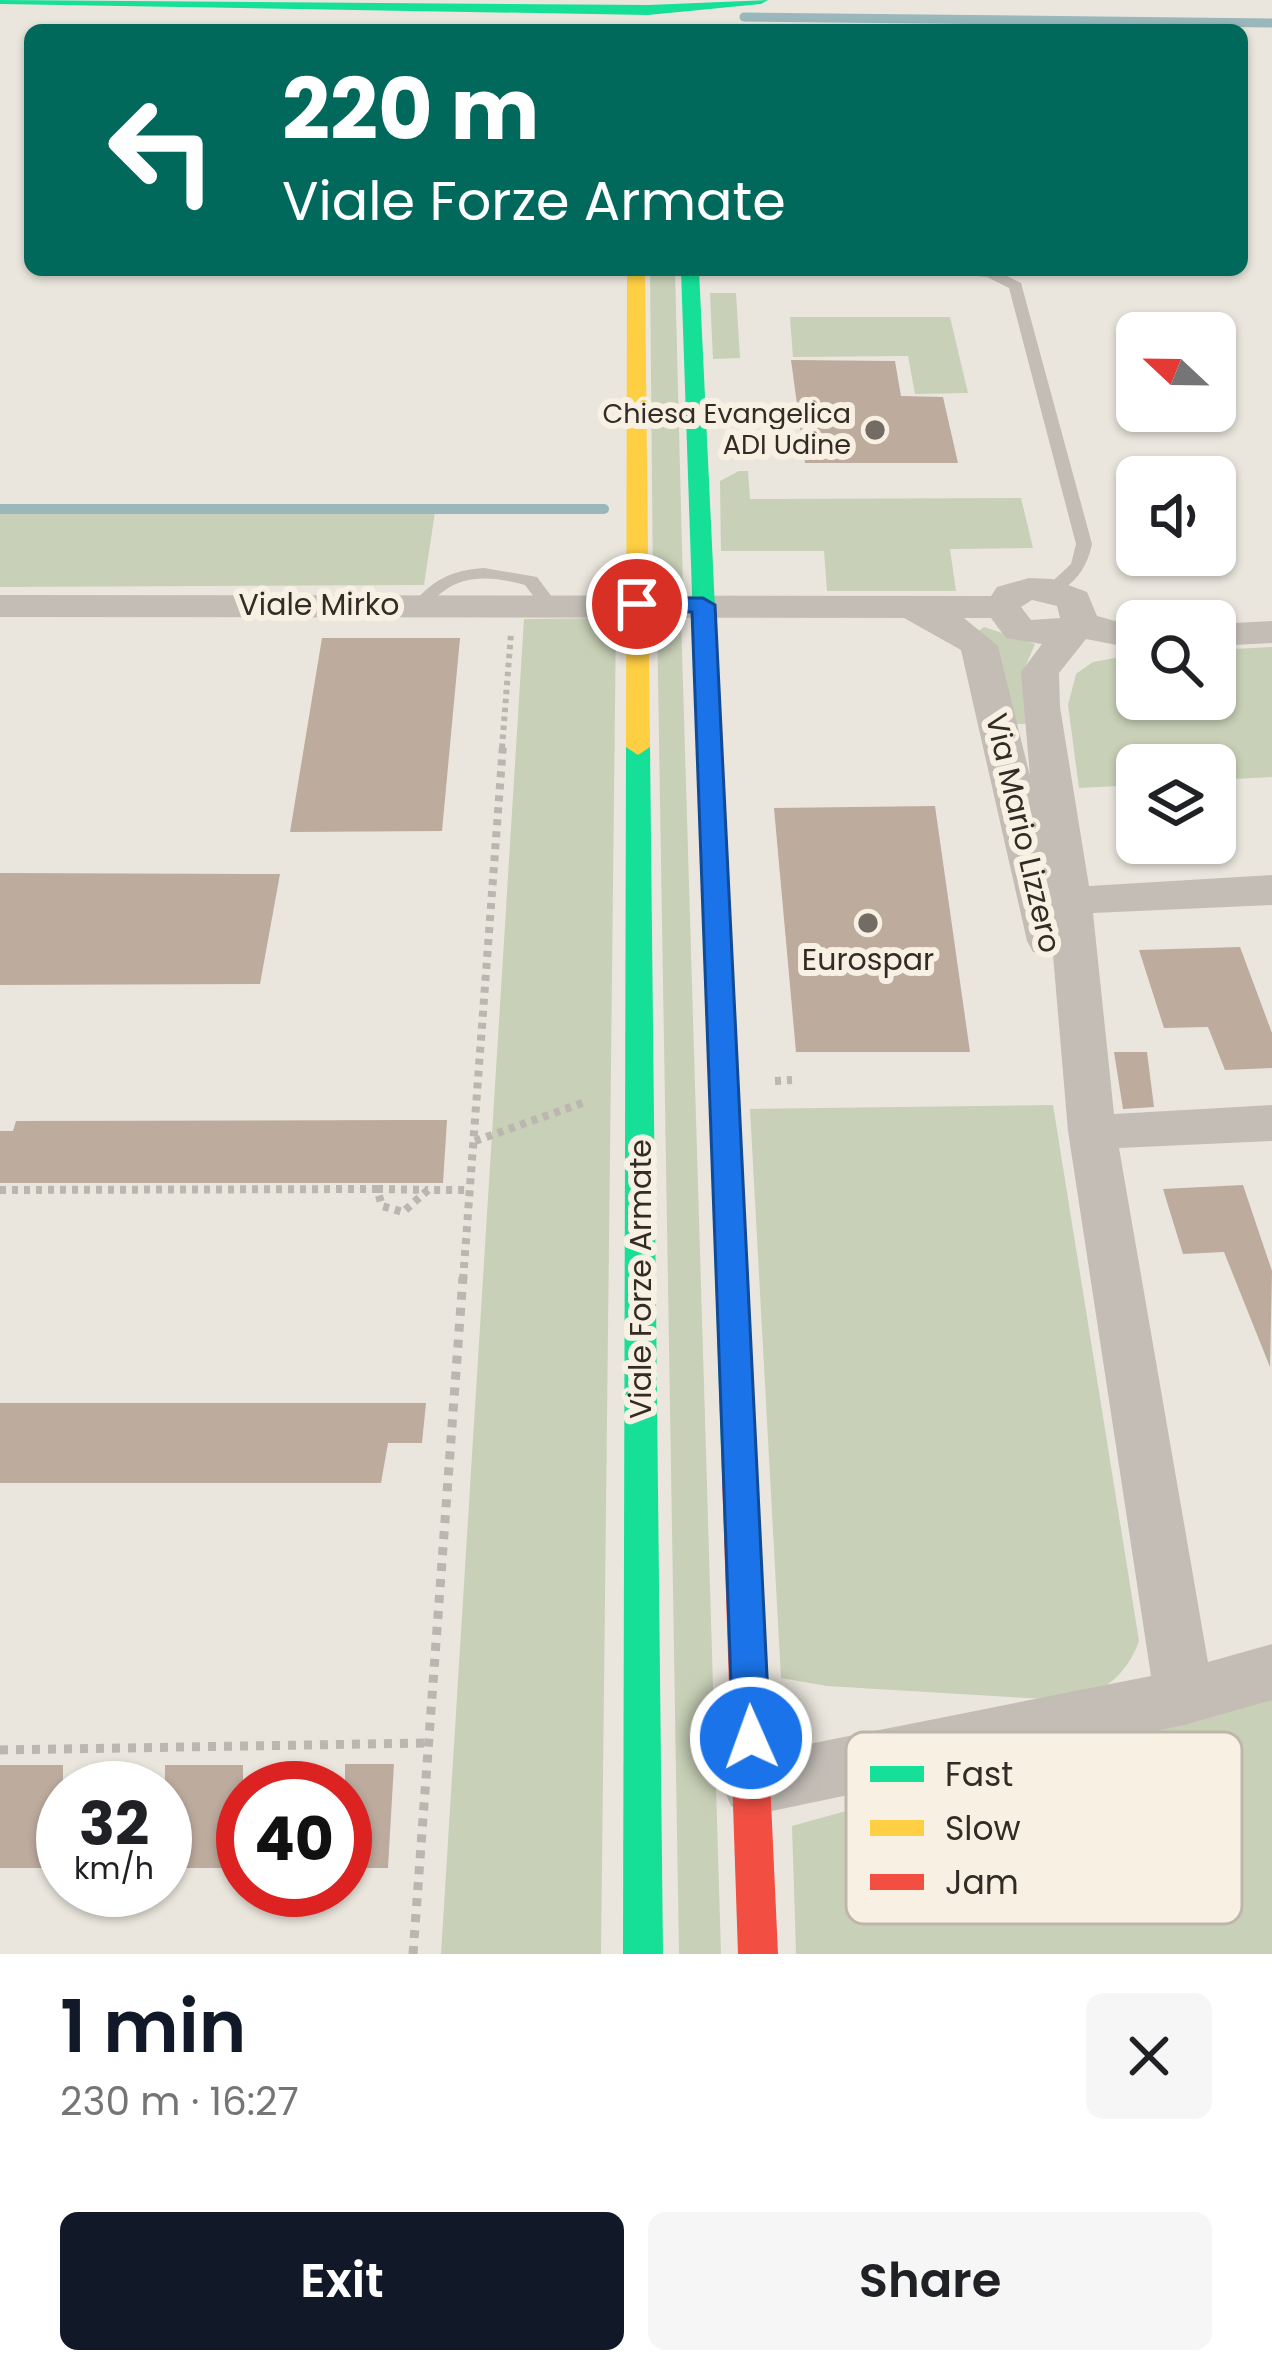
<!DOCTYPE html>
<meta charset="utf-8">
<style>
:root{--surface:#fff;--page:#f6f6f6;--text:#202124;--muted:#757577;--accent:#111827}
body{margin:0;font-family:Poppins,sans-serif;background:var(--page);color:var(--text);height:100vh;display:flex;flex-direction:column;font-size:45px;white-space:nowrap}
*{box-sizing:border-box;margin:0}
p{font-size:39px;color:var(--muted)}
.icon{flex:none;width:66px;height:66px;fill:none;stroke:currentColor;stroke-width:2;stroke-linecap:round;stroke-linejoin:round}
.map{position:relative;height:1954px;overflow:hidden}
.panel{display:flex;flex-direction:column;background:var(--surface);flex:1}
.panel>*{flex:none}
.hud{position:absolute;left:24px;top:24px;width:1224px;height:252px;border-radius:18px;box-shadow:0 3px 9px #0004;background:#00695c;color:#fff;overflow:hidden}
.needle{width:78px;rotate:292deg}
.fabs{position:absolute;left:1116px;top:312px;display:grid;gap:24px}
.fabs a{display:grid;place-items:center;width:120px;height:120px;border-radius:18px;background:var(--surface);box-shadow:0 3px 9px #0004;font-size:60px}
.speed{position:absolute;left:36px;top:1761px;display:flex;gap:24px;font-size:60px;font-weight:700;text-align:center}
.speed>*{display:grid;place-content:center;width:156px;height:156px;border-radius:50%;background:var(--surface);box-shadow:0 3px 9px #0004;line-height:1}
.speed small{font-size:30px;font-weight:400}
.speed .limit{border:18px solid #d22;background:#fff;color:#111}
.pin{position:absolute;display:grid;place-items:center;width:102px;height:102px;color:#fff;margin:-51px;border:6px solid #fff;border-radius:50%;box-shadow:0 3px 12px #0007}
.me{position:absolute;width:132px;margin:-66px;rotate:358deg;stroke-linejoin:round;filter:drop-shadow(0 0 9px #0008)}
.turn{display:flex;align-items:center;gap:42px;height:252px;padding:0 60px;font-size:54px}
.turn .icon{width:156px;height:156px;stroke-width:2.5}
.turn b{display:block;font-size:84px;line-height:102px}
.round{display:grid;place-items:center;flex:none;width:126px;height:126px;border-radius:18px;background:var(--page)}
.summary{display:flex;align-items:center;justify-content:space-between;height:204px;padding:0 60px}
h1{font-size:72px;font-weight:600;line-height:90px;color:var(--accent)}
.button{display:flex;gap:24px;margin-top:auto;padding:24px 60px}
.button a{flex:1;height:138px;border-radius:18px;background:var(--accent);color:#fff;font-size:48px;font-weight:600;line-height:138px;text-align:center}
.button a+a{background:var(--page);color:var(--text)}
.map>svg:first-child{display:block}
.green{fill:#c8d0b7}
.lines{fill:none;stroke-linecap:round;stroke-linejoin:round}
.stream-far1{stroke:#9ab8bb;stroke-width:9}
.stream{stroke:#9ab8bb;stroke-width:10}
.building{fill:#bdab9e}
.path-far2{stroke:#bbb6af;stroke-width:6;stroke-dasharray:4.5 4.5;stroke-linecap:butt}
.path-far1{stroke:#bbb6af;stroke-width:8;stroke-dasharray:6 6;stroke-linecap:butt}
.path{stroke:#bbb6af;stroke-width:9;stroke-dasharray:8 8;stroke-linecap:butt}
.lane{fill:#c3bdb6;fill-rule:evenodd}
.street{fill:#c3bdb6;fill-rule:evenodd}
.fast{fill:#16e098;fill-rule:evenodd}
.slow{fill:#ffcf43;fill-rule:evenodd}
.jam{fill:#f24e42;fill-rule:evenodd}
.route{fill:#1a73e8;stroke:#114b97;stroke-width:3}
.poi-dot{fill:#736c65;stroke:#f8f1e3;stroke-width:4.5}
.labels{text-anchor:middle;stroke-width:12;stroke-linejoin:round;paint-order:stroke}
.far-poi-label{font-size:27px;fill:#332b25;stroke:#f8f1e3;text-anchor:end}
.street-label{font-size:30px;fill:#332b25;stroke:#f8f1e3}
.poi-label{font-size:30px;fill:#332b25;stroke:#f8f1e3}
.key{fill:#f8f1e3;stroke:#bdb6aa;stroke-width:3}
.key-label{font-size:33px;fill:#332b25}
</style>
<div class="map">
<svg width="1272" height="1954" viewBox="0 0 1272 1954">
<rect width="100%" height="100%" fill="#eae6dd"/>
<g class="green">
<polygon points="650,270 675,270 683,588 653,588"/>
<polygon points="710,293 736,293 740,358 713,359"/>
<polygon points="790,317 950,317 968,393 915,394 908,356 793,357"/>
<polygon points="739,471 748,471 750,499 1021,498 1033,548 950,549 956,591 827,591 824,551 721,551 720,481"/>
<polygon points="0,511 435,512 424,585 0,587"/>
<polygon points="657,617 681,617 721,1954 679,1954"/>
<polygon points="616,618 601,1954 441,1954 524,619"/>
<polygon points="984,627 1035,644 1023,672 1028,724 1008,724 976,633"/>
<polygon points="1272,647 1272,777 1215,780 1215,765 1137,765 1137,785 1079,788 1068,705 1076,674 1093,662 1137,654 1137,699 1215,699 1215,650"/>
<path d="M 1053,1105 L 1139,1641 C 1128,1672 1107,1689 1077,1701 L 827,1686 L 781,1678 L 750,1109 Z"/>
<polygon points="1272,1693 1272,1954 796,1954 792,1826"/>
</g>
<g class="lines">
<polyline class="stream-far1" points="744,17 1272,23"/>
<polyline class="stream" points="0,509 604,509"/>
</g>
<g class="building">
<polygon points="791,360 895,361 901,396 943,397 958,463 805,463"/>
<polygon points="322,638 460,638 442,831 290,832"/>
<polygon points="935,806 970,1052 796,1052 774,808"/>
<polygon points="0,873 280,874 260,984 0,985"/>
<polygon points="1240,947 1272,1033 1272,1068 1225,1070 1208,1027 1164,1028 1139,950"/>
<polygon points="1114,1052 1147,1052 1154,1107 1123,1109"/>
<polygon points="410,1120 447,1120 443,1183 0,1183 0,1131 13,1131 16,1121"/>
<polygon points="1243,1185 1272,1271 1270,1367 1224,1252 1183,1254 1163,1189"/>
<polygon points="0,1403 426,1403 422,1443 388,1443 381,1483 0,1483"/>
<polygon points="345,1764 394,1764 388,1868 345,1868"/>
<rect x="0" y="1765" width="63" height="103"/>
<rect x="165" y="1765" width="78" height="103"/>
</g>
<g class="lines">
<polyline class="path-far2" points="502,748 511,633"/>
<g class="path-far1">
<polyline points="775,1081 792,1080"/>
<polyline points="475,1141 585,1102"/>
<polyline points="377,1189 427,1190"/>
<polyline points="0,1190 377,1189 382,1206 403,1212 428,1190 470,1190"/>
<polyline points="463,1280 503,745"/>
</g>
<g class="path">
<polyline points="0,1750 428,1743"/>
<polyline points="413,1954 463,1277"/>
</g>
<g class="lane">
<path d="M 684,270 L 995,270 L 1021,283 L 1092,544 C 1087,568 1075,585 1052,595 L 1043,590 L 1071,564 L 1076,544 L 1009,288 L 987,277 L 967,275 L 690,275 Z"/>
<path d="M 484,568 L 537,577 L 558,605 L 549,610 L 543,609 L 525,585 C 498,578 468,573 444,591 C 435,597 430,605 421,610 L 412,605 C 432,580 452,570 484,568 Z"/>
</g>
<g class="street">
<path d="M 1029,578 L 1052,579 L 1087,592 L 1097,616 L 1137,627 L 1137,649 L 1086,639 L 1059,673 L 1060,707 L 1089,886 L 1272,875 L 1272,905 L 1093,913 L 1114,1114 L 1272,1105 L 1272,1141 L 1119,1148 L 1208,1662 L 1272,1644 L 1272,1700 L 1184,1725 L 753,1815 L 731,1806 L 722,1785 L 731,1764 L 753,1755 L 1151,1676 L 1068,1131 L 1053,955 L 1033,952 L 1027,941 L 961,650 L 904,618 L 0,617 L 0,595 L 991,596 L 997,587 ZM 1032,600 L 1057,606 L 1060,618 L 1031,620 L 1021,607 ZM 964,618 L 991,618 L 1006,638 L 1042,644 L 1021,672 L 1030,776 L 998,646 Z"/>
<polygon points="1272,621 1272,643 1215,646 1215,624"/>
</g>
<g class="fast">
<polygon points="0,0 648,5 768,0 761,4 648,15 0,4"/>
<polygon points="681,270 699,270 756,1475 751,1485 739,1489 727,1485 722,1475"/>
<polygon points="638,739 650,747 663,1954 623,1954 626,747"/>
</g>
<polygon class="slow" points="627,270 645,270 650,747 638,755 626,747"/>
<polygon class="jam" points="739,1461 751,1465 756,1475 778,1954 738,1954 722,1475 727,1465"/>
</g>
<polygon class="route" points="703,598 715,605 770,1738 764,1750 751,1755 738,1750 733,1738 692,612 637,611 626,604 637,598"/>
<g class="poi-dot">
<circle cx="875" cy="430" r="12"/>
<circle cx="868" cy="923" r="12"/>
</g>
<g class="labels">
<g class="far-poi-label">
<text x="851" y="423">Chiesa Evangelica<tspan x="851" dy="31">ADI Udine</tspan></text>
</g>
<g class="street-label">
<text x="319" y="615">Viale Mirko</text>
<text transform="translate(1023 833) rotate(77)" y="10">Via Mario Lizzero</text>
<text transform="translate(641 1279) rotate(-90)" y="10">Viale Forze Armate</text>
</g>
<g class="poi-label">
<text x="868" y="970">Eurospar</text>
</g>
</g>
<rect x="846" y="1732" width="396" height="192" rx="18" class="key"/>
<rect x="870" y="1766" width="54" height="16" fill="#16e098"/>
<rect x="870" y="1820" width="54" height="16" fill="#ffcf43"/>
<rect x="870" y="1874" width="54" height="16" fill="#f24e42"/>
<g class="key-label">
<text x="945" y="1786">Fast</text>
<text x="945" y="1840">Slow</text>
<text x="945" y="1894">Jam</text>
</g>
</svg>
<div class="fabs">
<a><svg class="needle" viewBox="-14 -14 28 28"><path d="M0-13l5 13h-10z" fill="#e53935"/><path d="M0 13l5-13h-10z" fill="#757577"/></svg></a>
<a><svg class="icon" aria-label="sound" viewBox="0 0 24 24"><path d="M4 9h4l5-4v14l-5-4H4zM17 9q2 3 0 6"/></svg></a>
<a><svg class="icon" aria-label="search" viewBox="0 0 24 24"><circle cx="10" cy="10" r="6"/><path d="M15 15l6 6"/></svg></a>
<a><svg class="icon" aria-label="layers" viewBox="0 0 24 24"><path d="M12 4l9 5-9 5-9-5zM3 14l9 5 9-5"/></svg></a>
</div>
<div class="speed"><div>32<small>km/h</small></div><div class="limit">40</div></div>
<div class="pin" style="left:637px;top:604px;background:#d93025"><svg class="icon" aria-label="arrive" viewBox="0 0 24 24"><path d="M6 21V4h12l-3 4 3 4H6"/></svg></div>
<svg class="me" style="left:751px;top:1738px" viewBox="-20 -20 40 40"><circle r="17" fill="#1a73e8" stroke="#fff" stroke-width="3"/><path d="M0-11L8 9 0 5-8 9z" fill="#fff"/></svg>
<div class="hud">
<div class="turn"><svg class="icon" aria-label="left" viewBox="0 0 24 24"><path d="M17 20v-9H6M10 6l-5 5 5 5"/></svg><div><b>220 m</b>Viale Forze Armate</div></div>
</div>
</div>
<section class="panel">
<div class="summary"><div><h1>1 min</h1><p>230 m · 16:27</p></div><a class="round"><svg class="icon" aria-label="close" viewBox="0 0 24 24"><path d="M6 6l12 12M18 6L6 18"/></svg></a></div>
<div class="button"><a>Exit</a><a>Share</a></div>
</section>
